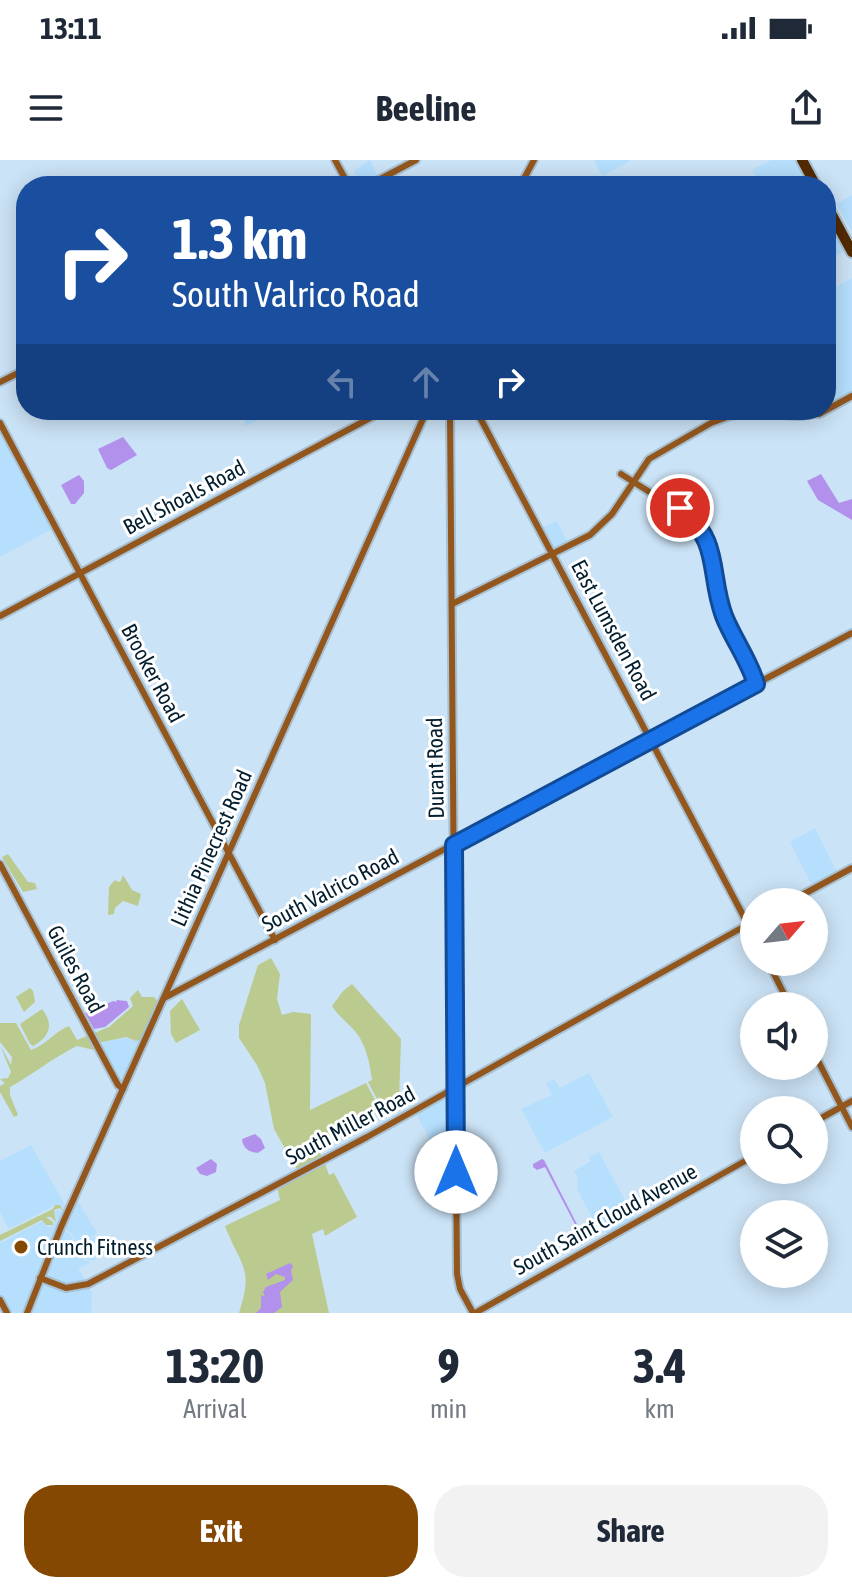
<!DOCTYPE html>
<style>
:root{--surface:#fff;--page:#f2f2f3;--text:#1f2937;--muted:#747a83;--accent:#844802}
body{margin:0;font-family:"Asap Condensed",sans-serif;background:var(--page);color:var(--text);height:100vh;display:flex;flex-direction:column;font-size:30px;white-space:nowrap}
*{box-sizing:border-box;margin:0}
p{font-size:26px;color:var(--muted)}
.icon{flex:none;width:44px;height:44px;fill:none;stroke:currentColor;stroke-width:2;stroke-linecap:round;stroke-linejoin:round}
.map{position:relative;height:1153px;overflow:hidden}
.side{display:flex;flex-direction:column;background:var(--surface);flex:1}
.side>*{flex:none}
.guide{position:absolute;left:16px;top:16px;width:820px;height:244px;border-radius:32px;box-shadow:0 4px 20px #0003;background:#1a4fa0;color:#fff;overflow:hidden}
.needle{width:52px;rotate:62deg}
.controls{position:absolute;left:740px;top:728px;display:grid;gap:16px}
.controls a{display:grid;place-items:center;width:88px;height:88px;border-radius:50%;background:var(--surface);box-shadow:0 4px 20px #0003;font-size:40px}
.pin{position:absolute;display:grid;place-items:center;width:68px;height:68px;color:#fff;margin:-34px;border:4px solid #fff;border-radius:50%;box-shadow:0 2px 8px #0007}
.me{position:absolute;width:88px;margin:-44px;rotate:0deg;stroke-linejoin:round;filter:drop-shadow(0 0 6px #0008)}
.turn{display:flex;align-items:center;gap:28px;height:168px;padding:0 24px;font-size:36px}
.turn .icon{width:104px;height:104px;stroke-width:2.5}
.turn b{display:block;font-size:56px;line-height:68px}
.lanes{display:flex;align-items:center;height:76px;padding:0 24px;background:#0003;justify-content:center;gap:40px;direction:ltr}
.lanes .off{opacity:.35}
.eta{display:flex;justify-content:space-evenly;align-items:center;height:136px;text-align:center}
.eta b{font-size:48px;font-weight:700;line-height:56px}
.primary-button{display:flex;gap:16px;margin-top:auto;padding:16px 24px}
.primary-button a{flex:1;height:92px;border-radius:32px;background:var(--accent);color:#fff;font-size:32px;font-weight:700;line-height:92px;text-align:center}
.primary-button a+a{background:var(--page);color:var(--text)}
.status{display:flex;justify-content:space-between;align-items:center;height:56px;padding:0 40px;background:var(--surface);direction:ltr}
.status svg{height:22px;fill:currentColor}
header{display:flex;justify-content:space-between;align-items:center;height:104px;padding:0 24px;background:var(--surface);font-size:36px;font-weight:700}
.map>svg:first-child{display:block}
.built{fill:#b5dffd}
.green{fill:#bbca8e}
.water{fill:#b291ec}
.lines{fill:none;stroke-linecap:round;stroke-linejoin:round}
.secondary-casing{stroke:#a7c0d2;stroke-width:10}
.highway-casing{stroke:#a7c0d2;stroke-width:14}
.secondary{stroke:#93571e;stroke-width:6}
.highway{stroke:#522a01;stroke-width:10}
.route-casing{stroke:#114b97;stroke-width:20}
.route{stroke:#1a73e8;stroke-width:14}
.poi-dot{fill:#844802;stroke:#fff;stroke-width:3}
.labels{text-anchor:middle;stroke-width:6;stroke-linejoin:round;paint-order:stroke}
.street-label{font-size:22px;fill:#031e2e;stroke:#fff}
.poi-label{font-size:22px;fill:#031e2e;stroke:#fff;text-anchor:start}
</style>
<div class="status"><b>13:11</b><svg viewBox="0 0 49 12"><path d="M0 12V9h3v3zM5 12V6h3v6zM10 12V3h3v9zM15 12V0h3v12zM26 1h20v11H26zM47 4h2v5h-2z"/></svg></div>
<header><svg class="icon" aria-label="menu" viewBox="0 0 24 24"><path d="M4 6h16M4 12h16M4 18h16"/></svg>Beeline<svg class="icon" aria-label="share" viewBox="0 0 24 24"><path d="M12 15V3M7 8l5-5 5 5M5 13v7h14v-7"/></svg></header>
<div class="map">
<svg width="852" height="1153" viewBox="0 0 852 1153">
<rect width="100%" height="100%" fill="#cbe3f6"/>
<g class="built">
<polygon points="370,0 379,19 360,26 354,11"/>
<polygon points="594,0 629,0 630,1 602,16"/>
<polygon points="771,0 799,0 813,26 790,26 787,22 775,26 762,26 752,10"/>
<polygon points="852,35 852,72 837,44"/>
<polygon points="826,49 847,90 826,101"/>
<polygon points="852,118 852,235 826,249 826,132"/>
<polygon points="238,250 276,250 247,266"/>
<polygon points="0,267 54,368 0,397"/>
<polygon points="557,361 568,383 553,392 540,368"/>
<polygon points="815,668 838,714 813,728 790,682"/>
<polygon points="125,878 136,881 142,880 123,927 119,924 98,883"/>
<polygon points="589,913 613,957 545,993 521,949 552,935 546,923 554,919 560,928"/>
<polygon points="455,929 455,975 444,974 444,993 439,996 415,952"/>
<polygon points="31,985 65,1045 72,1042 22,1153 8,1153 0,1138 0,1083 43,1061 46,1066 52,1067 57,1060 55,1051 60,1049 63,1053 65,1052 61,1045 57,1044 9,1069 0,1052 0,1001"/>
<polygon points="599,992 636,1061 609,1077 599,1059 594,1061 590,1054 577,1029 578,1019 574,1011 591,1001 589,997"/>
<polygon points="77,1040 97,1073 85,1081 98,1075 104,1087 93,1093 96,1099 93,1101 85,1098 72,1074 62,1067"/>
<polygon points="61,1069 71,1075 84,1100 91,1102 78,1109 87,1123 67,1127 44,1118"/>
<polygon points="41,1119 63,1128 89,1125 92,1133 91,1153 28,1153"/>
</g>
<g class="green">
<polygon points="8,694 28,722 35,723 37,729 23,732 2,697"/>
<polygon points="123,715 132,730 141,734 138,746 123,741 115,748 114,754 108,755 109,727 115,720 118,722 121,721"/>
<path d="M 271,798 L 280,814 L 277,839 L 282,855 L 293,852 L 311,854 L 310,950 L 366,923 L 381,951 C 356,957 330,967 320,993 L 323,1000 L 298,1011 L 274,969 L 265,923 L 257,905 L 239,878 L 239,865 L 258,805 Z"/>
<path d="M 352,824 L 401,879 L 399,942 L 383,950 L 368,922 L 372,920 C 370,904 366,883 354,870 C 346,861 339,857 332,846 L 343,831 Z"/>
<polygon points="30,828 33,831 35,842 24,852 16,837"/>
<path d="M 138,830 L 142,837 L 154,837 L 158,842 L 152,863 L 143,879 L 136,881 L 126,877 L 98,883 L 94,890 L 77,886 C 52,898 34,914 10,927 L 10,935 L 18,955 L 14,957 L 0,932 L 0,926 L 5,923 L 0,919 L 8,918 L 11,912 L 0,885 L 11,905 L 12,897 L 0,882 L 0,863 L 16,863 L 31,890 C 46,885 54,872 69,866 L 77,880 L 109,867 L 133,846 L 130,838 Z"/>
<polygon points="182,839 200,870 176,883 171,874 170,851"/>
<path d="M 42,849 C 54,864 50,877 33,886 L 30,884 L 20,864 Z"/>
<path d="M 324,1001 L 329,1015 L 334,1013 L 357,1057 L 325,1076 L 323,1069 L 312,1074 L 329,1153 L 239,1153 C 254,1107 241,1107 225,1066 L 280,1040 L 277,1026 Z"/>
<polygon points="55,1045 60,1045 64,1052 60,1048 54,1050 56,1062 51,1057 46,1057 53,1062 53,1065 46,1065 42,1060 0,1081 0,1075 53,1049"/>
</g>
<g class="water">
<polygon points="123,277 137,295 111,310 107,308 98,289"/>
<polygon points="821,314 839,343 852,339 852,360 818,340 807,321"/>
<polygon points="79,315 84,321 84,333 75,344 71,344 61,325"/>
<polygon points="116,840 127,841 129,847 105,867 94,869 85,853 113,841 117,842"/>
<path d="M 255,974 L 261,979 L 265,988 L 258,993 C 249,992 243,989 242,979 Z"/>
<polygon points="211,999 217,1004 216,1012 207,1016 200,1014 196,1008"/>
<polygon points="542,999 544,1000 580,1070 578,1070 545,1007 537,1010 533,1007 533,1004"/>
<polygon points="290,1103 293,1106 291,1111 293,1120 280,1132 282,1147 274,1153 256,1153 261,1148 261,1135 265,1137 263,1132 266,1127 285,1120 285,1117 276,1114 268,1120 266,1114"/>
</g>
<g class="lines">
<g class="secondary-casing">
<g id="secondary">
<polyline points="335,0 349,26"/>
<polyline points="367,26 416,0"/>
<polyline points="520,26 534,0"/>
<polyline points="0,222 26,209"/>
<polyline points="450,250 457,1114 460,1129 473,1153"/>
<polyline points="476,250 754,776"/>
<polyline points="819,254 852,236"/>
<polyline points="0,263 275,780"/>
<polyline points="621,314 678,350 700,374 710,396 729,472 756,524"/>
<polyline points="452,444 590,375 612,354 649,299 711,263 730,256 748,253 799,256 821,253"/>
<polyline points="0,456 385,250"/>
<polyline points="0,704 118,925 123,929"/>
<polyline points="789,742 852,708"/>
<polyline points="768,802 790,846"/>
<polyline points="164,838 852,473"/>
<polyline points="814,893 852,967"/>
<polyline points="814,962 852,941"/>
<polyline points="40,1118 66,1128 88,1124 367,977 754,761"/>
<polyline points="0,1140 7,1153"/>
<polyline points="27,1153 61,1067 427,250"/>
<polyline points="475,1153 754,996"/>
</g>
</g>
<g class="highway-casing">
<g id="highway">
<polyline points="802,0 816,26"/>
<polyline points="826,44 852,92"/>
</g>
</g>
<use href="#secondary" class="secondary"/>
<use href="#highway" class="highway"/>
</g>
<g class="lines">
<g class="route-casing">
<path id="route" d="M 456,1012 L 454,685 L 756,524 C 749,500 733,479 724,456 C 708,413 722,382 680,348"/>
</g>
<use href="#route" class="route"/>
</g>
<circle class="poi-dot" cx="21" cy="1087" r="8"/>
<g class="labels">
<g class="street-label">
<text transform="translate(184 337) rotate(-28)" y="8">Bell Shoals Road</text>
<text transform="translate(614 470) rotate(62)" y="8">East Lumsden Road</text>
<text transform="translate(153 513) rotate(62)" y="8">Brooker Road</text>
<text transform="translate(435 608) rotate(-91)" y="8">Durant Road</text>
<text transform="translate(211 688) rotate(-66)" y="8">Lithia Pinecrest Road</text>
<text transform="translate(330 730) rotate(-28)" y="8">South Valrico Road</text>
<text transform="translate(76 809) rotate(62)" y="8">Guiles Road</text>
<text transform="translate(350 965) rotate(-28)" y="8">South Miller Road</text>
<text transform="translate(605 1059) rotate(-29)" y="8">South Saint Cloud Avenue</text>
</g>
<g class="poi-label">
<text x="37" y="1095">Crunch Fitness</text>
</g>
</g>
</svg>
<div class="controls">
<a><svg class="needle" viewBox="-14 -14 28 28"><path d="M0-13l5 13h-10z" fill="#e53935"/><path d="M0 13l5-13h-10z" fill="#747a83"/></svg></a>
<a><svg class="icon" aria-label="sound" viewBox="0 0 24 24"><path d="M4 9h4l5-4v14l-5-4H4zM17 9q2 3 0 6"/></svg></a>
<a><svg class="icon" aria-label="search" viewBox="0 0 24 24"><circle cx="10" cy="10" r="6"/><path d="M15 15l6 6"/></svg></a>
<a><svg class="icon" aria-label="layers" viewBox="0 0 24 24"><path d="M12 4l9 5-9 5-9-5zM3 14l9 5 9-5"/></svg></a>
</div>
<div class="pin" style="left:680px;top:348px;background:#d93025"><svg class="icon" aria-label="arrive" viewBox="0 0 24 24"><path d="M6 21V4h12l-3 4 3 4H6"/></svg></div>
<svg class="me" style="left:456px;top:1012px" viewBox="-20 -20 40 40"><circle r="19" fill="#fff"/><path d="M0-13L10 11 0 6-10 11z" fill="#1a73e8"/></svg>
<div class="guide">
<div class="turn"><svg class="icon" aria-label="right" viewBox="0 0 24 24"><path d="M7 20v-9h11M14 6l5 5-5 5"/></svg><div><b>1.3 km</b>South Valrico Road</div></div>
<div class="lanes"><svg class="icon off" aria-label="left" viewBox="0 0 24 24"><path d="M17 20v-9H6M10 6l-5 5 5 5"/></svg><svg class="icon off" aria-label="ahead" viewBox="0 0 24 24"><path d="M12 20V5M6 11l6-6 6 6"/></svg><svg class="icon" aria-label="right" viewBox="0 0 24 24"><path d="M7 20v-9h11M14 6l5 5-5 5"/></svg></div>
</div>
</div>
<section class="side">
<div class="eta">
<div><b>13:20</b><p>Arrival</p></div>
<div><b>9</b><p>min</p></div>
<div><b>3.4</b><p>km</p></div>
</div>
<div class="primary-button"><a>Exit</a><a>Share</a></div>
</section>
